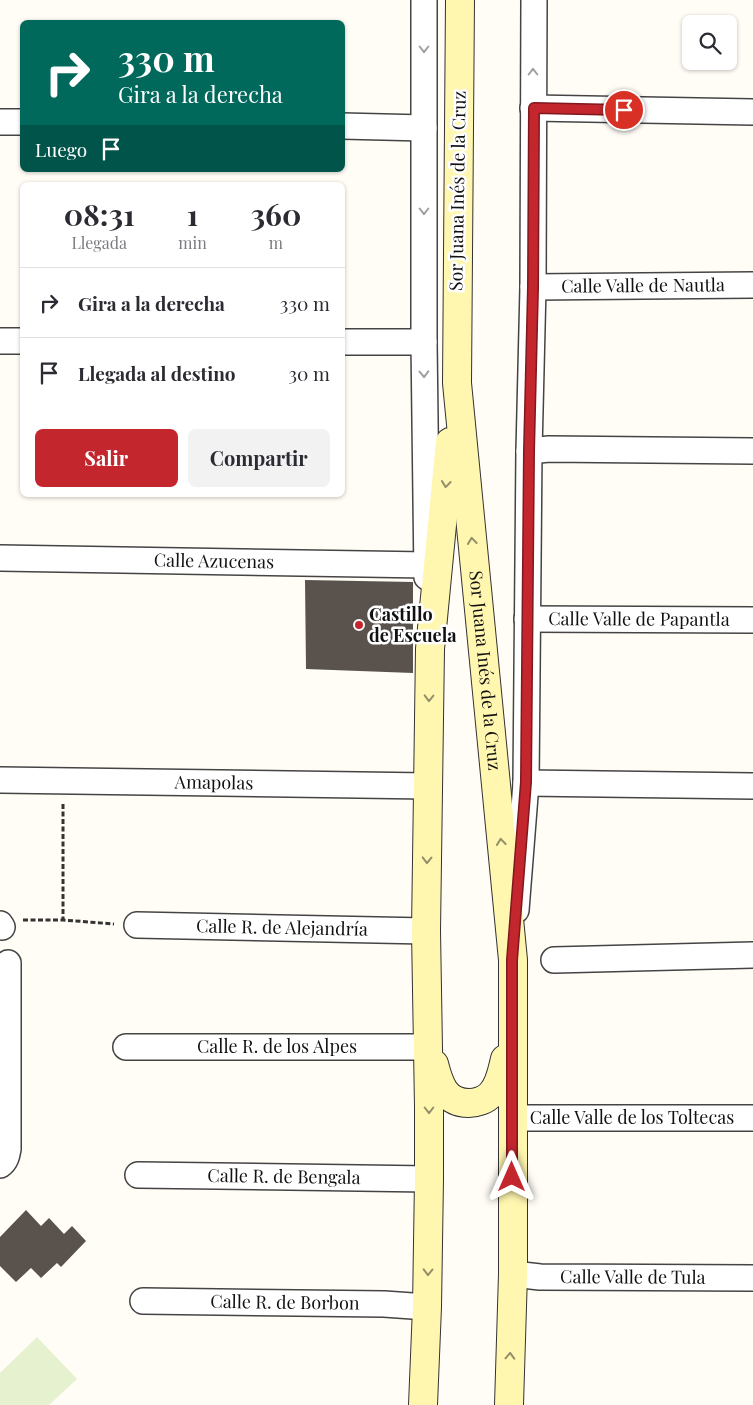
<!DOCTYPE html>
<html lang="es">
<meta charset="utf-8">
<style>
:root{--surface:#fff;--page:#f2f2f3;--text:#2b2b33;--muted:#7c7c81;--line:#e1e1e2;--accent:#c4262e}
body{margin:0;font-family:"Playfair Display",serif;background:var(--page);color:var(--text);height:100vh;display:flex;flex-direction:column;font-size:19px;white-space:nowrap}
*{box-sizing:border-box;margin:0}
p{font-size:16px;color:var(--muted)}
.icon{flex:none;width:28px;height:28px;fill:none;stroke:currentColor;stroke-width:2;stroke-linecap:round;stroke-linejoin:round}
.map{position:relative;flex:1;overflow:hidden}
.side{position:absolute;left:20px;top:182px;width:325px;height:315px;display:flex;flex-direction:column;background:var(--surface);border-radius:8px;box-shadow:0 1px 4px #0004}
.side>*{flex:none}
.top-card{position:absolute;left:20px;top:20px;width:325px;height:152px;border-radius:8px;box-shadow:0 1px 4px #0004;background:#00695c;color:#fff;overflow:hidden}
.fabs{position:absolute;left:682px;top:15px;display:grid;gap:10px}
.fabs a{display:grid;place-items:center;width:55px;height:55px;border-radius:8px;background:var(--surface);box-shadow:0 1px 4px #0004;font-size:25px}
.pin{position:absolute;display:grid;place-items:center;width:42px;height:42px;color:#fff;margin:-21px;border:2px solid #fff;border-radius:50%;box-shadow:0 1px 5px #0007}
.me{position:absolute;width:55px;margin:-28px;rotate:0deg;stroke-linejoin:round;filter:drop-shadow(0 0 4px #0008)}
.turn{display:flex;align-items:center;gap:18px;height:105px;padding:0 15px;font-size:22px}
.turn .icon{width:65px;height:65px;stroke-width:2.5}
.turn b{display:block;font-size:35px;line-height:42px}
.then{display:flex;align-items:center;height:48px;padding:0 15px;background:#0003;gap:10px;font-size:19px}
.eta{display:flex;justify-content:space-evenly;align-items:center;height:85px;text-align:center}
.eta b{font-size:30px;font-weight:700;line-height:35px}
.primary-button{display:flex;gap:10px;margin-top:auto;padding:10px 15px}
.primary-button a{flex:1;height:58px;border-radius:8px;background:var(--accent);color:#fff;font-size:20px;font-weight:700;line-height:58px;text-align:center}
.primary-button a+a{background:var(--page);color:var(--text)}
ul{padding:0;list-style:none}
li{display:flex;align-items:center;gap:15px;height:70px;padding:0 15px;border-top:1px solid var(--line)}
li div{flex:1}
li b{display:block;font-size:19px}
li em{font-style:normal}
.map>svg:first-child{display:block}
.pitch{fill:#e6f2cf}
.building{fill:#5a524d}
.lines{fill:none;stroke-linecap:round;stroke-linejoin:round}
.street-casing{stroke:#444;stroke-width:28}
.secondary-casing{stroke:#333;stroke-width:30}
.path{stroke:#333;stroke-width:3;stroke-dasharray:5 2.5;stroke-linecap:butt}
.street{stroke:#fff;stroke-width:25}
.secondary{stroke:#fff6b0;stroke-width:28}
.oneway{stroke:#a0a0a0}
.oneway2{stroke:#948f68}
.route-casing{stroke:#7f191e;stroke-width:12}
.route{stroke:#c4262e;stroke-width:9}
.poi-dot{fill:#c4262e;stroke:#fff;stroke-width:2}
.labels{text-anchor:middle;stroke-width:5;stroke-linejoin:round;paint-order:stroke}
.street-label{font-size:18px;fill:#111;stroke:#fff}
.poi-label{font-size:18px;font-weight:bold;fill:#111;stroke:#fff;text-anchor:start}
</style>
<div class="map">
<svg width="753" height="1405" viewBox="0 0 753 1405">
<rect width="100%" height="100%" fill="#fffdf5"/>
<polygon class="pitch" points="37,1337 77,1379 49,1405 0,1405 0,1373"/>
<g class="building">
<polygon points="305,580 413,582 413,673 306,669"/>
<polygon points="26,1210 41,1226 49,1218 64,1234 72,1226 86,1241 61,1267 57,1263 41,1278 31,1268 16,1282 0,1266 0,1237"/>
</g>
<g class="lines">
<g class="street-casing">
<g id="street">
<polyline points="424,0 424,342 427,577"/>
<polyline points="533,108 753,112"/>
<polyline points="0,122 22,122"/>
<polyline points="342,126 424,128"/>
<path id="s1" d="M 533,287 L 753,285"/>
<polyline points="0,341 22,341"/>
<polyline points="342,342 424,342"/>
<polyline points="529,451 549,449 753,451"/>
<path id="s2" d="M 0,558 L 427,565"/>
<path id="s3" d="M 527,619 L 753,620"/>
<path id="s4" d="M 0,780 L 428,786"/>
<polyline points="526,783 753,786"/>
<polyline points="516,910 526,783 529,451 533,287 534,0"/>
<polyline points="0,924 2,927"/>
<path id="s5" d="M 137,925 L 426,931"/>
<polyline points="554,960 753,955"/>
<path id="s6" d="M 126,1047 L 428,1047"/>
<path id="s7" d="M 512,1118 L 753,1118"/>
<path d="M 0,1165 C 6,1161 7,1155 8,1149 L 8,963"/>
<path id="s8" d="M 138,1175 L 429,1179"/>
<path id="s9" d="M 513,1274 L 540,1277 L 753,1278"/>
<path id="s10" d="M 143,1301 L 384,1304 L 427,1307"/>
</g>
</g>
<g class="secondary-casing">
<g id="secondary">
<path id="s11" d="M 460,0 L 457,383 L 513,960 L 513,1274 L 509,1405"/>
<path d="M 434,1064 C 439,1084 445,1103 469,1103 C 476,1103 486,1100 491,1094 C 500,1085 502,1071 505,1059"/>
<polyline points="423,1405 427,1307 429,1179 429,1107 426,931 430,649 450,442"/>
</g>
</g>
<g class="path">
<polyline points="63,804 63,920"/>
<polyline points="23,920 63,920 114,924"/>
</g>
<use href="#street" class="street"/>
<use href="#secondary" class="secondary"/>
</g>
<defs><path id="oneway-chevron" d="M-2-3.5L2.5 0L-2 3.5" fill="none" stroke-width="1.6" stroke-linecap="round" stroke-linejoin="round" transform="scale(1.25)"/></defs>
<g class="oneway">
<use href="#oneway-chevron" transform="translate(424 49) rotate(90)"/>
<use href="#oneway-chevron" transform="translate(533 72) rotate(-90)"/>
<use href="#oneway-chevron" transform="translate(424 211) rotate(90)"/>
<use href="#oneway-chevron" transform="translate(424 374) rotate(89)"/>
</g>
<g class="oneway2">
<use href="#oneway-chevron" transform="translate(446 484) rotate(96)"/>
<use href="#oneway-chevron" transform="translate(472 541) rotate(-96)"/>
<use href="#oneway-chevron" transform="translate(429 698) rotate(91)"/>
<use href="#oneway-chevron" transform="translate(501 842) rotate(-96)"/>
<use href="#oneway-chevron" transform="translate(427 860) rotate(91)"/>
<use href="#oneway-chevron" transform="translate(429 1110) rotate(90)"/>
<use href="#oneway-chevron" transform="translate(428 1272) rotate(91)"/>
<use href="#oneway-chevron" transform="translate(510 1356) rotate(-88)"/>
</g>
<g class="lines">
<g class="route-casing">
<polyline id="route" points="512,1177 512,960 526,782 529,451 533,287 534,108 624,110"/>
</g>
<use href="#route" class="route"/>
</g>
<circle class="poi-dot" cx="359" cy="625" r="5"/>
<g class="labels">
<g class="street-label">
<text transform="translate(458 191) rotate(-89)" y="6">Sor Juana Inés de la Cruz</text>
<text dy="6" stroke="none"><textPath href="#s1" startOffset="110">Calle Valle de Nautla</textPath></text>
<text dy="6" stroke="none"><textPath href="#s2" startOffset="214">Calle Azucenas</textPath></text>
<text dy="6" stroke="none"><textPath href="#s3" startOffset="112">Calle Valle de Papantla</textPath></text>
<text dy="6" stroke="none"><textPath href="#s11" startOffset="672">Sor Juana Inés de la Cruz</textPath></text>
<text dy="6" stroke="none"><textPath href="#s4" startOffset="214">Amapolas</textPath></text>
<text dy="6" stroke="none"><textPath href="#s5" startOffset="145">Calle R. de Alejandría</textPath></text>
<text dy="6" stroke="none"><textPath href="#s6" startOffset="151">Calle R. de los Alpes</textPath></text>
<text dy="6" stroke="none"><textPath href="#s7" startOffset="120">Calle Valle de los Toltecas</textPath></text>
<text dy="6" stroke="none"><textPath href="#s8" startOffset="146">Calle R. de Bengala</textPath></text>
<text dy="6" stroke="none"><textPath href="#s9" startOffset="120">Calle Valle de Tula</textPath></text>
<text dy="6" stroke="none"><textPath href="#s10" startOffset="142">Calle R. de Borbon</textPath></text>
</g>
<g class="poi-label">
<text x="369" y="621">Castillo<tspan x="369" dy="21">de Escuela</tspan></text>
</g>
</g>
</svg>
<div class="fabs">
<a><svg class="icon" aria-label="search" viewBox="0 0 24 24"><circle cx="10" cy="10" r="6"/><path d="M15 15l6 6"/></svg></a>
</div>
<div class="pin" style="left:624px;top:110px;background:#d93025"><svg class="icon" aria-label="arrive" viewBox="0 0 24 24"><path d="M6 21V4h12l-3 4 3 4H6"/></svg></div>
<svg class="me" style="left:512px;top:1177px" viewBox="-20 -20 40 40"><path d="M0-17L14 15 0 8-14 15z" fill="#c4262e" stroke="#fff" stroke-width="4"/></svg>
<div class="top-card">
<div class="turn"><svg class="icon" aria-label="right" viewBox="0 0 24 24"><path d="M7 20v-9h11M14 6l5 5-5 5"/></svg><div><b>330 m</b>Gira a la derecha</div></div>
<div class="then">Luego<svg class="icon" aria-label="arrive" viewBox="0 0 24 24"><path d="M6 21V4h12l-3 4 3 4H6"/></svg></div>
</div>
<section class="side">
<div class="eta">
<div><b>08:31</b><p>Llegada</p></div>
<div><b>1</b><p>min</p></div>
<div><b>360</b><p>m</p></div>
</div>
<ul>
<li><svg class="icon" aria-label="right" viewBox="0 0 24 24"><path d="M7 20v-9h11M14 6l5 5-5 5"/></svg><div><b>Gira a la derecha</b></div><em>330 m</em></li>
<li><svg class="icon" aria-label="arrive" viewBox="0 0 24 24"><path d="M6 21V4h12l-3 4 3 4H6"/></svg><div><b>Llegada al destino</b></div><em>30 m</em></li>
</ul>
<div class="primary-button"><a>Salir</a><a>Compartir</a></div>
</section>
</div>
